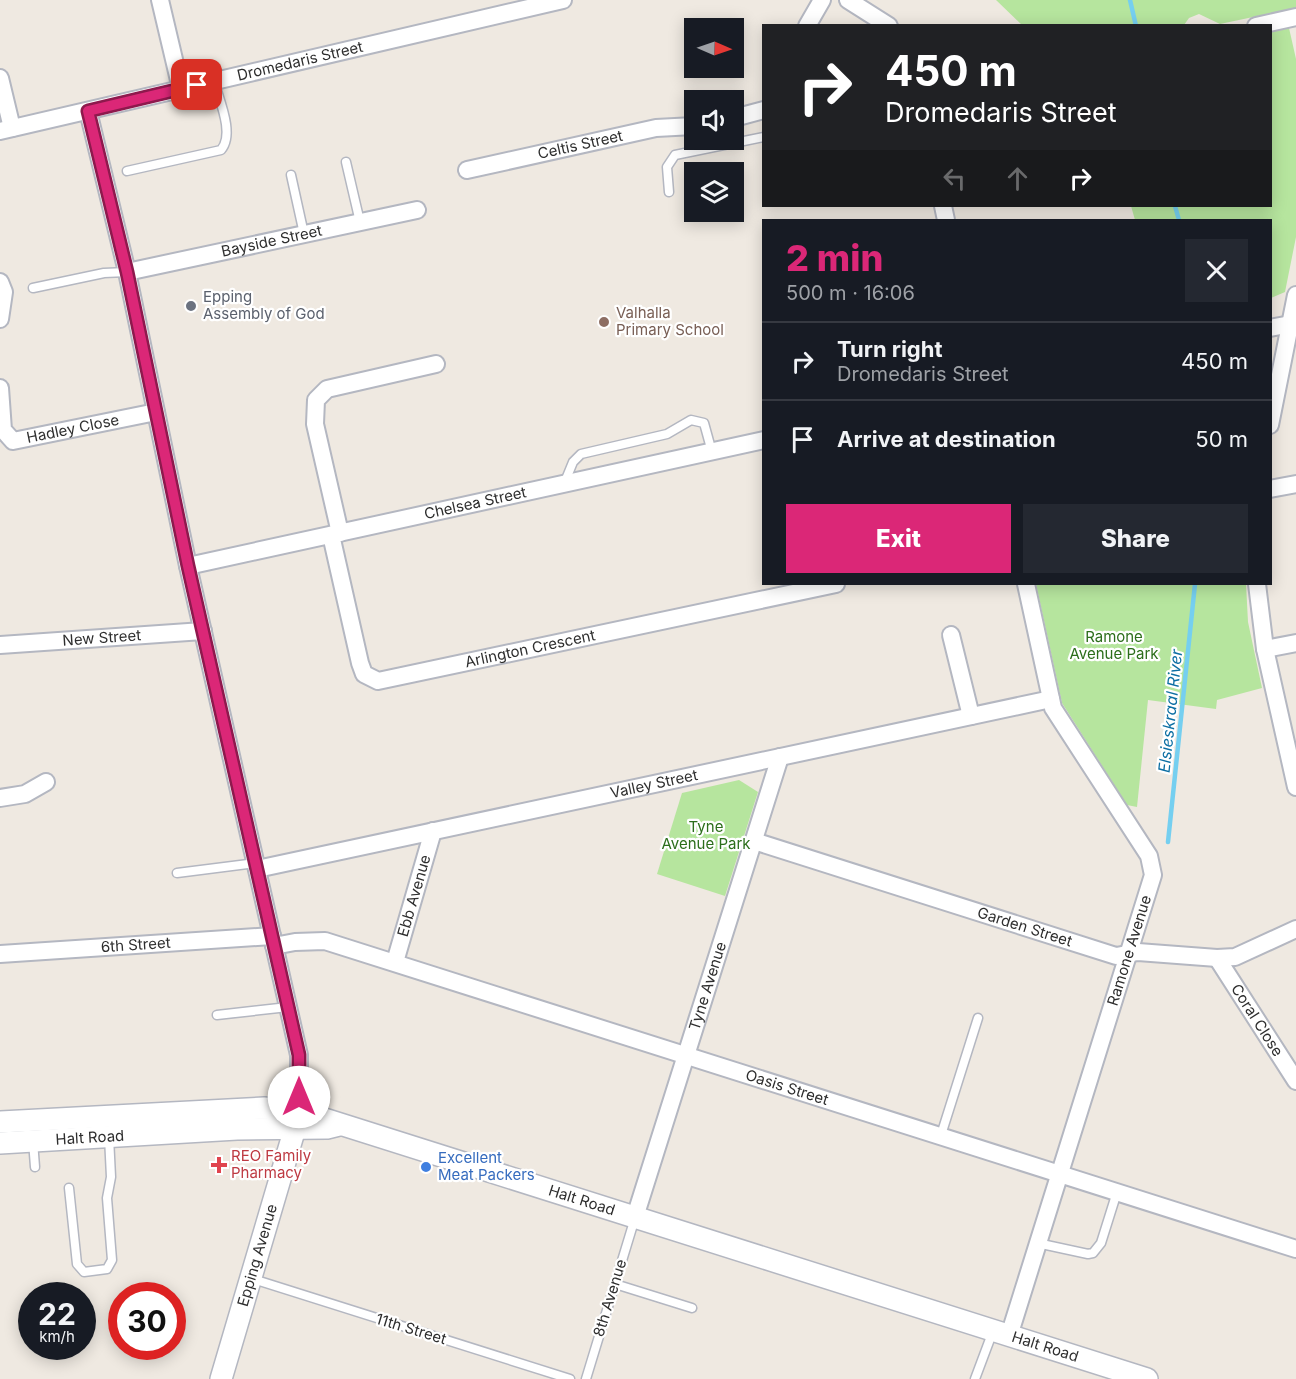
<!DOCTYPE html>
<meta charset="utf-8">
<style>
:root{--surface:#171b24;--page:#242831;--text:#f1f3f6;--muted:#9ea1a6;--line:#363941;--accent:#db2777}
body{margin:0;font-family:Inter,sans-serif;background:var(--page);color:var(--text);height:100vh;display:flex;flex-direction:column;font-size:22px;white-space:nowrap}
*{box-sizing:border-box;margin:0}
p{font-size:20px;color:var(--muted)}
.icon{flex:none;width:33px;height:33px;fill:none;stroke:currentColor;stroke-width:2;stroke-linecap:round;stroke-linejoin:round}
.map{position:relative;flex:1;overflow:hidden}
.details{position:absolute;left:762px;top:219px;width:510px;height:366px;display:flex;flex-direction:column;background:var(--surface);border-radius:0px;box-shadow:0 3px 15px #0003}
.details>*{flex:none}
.banner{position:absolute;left:762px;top:24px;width:510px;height:183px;border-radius:0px;box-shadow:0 3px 15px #0003;background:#202124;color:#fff;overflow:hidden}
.needle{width:39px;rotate:92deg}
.fabs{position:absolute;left:684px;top:18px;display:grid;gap:12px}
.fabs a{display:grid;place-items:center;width:60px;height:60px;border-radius:0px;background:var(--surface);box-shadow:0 3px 15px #0003;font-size:30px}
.speed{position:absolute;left:18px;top:1282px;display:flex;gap:12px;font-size:30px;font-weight:700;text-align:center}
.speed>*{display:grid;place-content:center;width:78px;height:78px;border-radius:50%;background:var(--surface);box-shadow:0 3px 15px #0003;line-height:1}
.speed small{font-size:15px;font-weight:400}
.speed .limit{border:9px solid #d22;background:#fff;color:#111}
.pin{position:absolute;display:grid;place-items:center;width:51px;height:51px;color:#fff;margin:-26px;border-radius:12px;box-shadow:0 3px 9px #0006}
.me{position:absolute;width:66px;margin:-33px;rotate:0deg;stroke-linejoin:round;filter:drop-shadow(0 0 4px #0008)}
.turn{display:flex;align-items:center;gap:21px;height:126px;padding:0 24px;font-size:27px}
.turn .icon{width:78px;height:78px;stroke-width:2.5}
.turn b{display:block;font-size:42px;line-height:51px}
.lanes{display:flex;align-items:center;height:57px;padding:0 24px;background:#0003;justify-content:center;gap:30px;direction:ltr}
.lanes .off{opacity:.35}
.round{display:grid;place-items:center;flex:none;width:63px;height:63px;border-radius:0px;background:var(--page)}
.headline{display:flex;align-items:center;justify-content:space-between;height:102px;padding:0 24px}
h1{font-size:36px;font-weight:800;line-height:45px;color:var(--accent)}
.button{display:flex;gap:12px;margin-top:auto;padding:12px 24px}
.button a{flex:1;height:69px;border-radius:0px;background:var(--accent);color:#fff;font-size:24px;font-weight:800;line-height:69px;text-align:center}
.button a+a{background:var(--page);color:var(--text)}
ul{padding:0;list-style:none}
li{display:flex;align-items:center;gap:18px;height:78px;padding:0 24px;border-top:2px solid var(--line)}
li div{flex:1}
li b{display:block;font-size:22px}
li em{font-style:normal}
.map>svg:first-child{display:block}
.green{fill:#b6e59e}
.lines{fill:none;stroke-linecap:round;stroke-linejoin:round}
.stream{stroke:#75cff0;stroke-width:4.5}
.service-casing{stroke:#b4b7c1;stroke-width:11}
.minor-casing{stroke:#b4b7c1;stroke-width:20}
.tertiary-casing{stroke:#b4b7c1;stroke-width:24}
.service{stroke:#fff;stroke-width:8}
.minor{stroke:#fff;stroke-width:16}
.tertiary{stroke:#fff;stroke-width:21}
.route-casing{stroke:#8e194d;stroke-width:15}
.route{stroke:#db2777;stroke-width:10}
.worship-dot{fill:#6b7280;stroke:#fff;stroke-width:2}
.education-dot{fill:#8d6e63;stroke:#fff;stroke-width:2}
.health-dot{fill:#e0444e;stroke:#fff;stroke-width:2}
.shop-dot{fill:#3f7fe0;stroke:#fff;stroke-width:2}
.labels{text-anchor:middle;stroke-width:4.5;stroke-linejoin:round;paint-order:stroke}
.street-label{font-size:15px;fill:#2e2e2e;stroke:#fff}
.worship-label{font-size:15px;fill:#5b616d;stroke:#fff;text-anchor:start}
.education-label{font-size:15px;fill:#785e54;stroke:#fff;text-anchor:start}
.park-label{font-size:15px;fill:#2c6e1b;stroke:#fff}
.health-label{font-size:15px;fill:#be3a42;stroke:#fff;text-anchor:start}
.shop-label{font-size:15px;fill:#366cbe;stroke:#fff;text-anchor:start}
.water-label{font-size:16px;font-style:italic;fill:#0d6fa3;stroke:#fff}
</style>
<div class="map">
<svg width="1296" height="1379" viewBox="0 0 1296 1379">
<rect width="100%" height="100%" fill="#efe9e1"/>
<g class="green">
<polygon points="996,0 1296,0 1296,8 1220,24 1199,14 1189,18 1184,25 1023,26"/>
<polygon points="1289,28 1296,59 1296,237 1285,292 1271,298 1270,220 1135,220 1131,206 1270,206 1271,32"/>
<polygon points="1036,584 1246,584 1248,622 1262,688 1217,700 1216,709 1148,700 1137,807 1127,805 1062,703"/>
<polygon points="739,780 758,792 725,896 657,874 682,793"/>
</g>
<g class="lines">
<g class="stream">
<polyline points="1130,0 1136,26"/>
<polyline points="1175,206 1179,220"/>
<polyline points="1168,842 1195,584"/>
</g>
<g class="service-casing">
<g id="service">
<polyline points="346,162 360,222"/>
<path d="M 127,171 L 221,150 C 235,134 219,100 214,81"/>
<polyline points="291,175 304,234"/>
<polyline points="669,192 667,167 675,155 764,137"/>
<polyline points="33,288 104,273 127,272"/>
<polyline points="564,484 573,462 581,454 667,434 691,420 704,423 712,452"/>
<polyline points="177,873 256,863"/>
<polyline points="217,1015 288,1007"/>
<polyline points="941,1135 978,1018"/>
<polyline points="33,1141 35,1167"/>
<polyline points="69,1188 77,1264 84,1272 107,1269 112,1260 107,1198 111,1177 109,1137"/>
<polyline points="1037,1243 1088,1254 1093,1253 1101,1243 1117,1192"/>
<polyline points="253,1279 570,1379"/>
<polyline points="615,1284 692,1308"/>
<polyline points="586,1379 635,1218"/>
<polyline points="975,1379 993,1331"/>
</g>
</g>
<g class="minor-casing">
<g id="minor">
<polyline points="160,0 181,89"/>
<polyline points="848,0 889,26"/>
<polyline points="807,26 822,0"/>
<polyline points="1256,26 1296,17"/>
<polyline points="0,78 12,128"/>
<polyline points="88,111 127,272 188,566 299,1055 299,1111"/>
<polyline points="734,118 764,110"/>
<path id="s1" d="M 0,131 L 563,0"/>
<path id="s2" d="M 467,170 L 656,128 L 694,126"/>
<polyline points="943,206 946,220"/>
<path id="s3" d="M 127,272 L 417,210"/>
<polyline points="0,282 4,292 0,319"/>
<polyline points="1270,328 1296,323"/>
<path id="s4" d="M 0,388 L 3,430 L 13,441 L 156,412"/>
<polyline points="1270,425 1296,295"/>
<polyline points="1270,489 1296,484"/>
<polyline points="340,533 315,424 316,400 327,389 436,364"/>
<path id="s5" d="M 331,535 L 360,663 L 364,674 L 378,681 L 836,584"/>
<path id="s6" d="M 188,566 L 764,440"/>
<polyline points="1257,584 1265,649 1296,787"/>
<polyline points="951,635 971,716"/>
<path id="s7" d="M 0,645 L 203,631"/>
<polyline points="1265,649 1296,643"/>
<polyline points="0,798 25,794 46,782"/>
<path id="s8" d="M 754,841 L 1116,956 L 1138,952 L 1217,958 L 1235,957 L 1296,929"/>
<path id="s9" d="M 257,869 L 1051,699"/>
<path id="s10" d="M 274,946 L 295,942 L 325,941 L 1296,1249"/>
<path id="s11" d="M 0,954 L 272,936"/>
<path id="s12" d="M 1217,958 L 1296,1081"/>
<path id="s13" d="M 395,962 L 433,831"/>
<path id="s14" d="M 635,1217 L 780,757"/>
<path id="s15" d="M 1009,1336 L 1153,875 L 1149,856 L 1053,708 L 1026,584"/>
</g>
</g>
<g class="tertiary-casing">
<g id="tertiary">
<path id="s16" d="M 0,1122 L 264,1108 L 299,1111 L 1147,1379"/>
<path id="s17" d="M 0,1143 L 237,1129 L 327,1128 L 339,1125"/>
<path id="s18" d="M 221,1379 L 298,1118"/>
</g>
</g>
<use href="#service" class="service"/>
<use href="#minor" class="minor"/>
<use href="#tertiary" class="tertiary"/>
</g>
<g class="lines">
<g class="route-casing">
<polyline id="route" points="197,85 88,111 127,272 188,566 299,1055 299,1097"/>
</g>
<use href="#route" class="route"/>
</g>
<circle class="worship-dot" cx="191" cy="306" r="6"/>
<circle class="education-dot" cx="604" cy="322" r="6"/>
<path class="health-dot" d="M216 1156h6v6h6v6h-6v6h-6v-6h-6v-6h6z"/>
<circle class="shop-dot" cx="426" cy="1167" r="6"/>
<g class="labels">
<g class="street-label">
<text dy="5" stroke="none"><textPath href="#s1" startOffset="308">Dromedaris Street</textPath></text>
<text dy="5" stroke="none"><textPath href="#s2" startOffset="116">Celtis Street</textPath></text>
<text dy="5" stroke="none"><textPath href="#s3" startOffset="148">Bayside Street</textPath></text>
<text dy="5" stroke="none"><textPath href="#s4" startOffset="118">Hadley Close</textPath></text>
<text dy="5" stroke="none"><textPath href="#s6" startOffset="294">Chelsea Street</textPath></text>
<text dy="5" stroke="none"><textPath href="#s7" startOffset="102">New Street</textPath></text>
<text dy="5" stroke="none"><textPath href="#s5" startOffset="314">Arlington Crescent</textPath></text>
<text dy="5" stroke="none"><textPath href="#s9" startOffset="406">Valley Street</textPath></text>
<text dy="5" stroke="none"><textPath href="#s13" startOffset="69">Ebb Avenue</textPath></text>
<text dy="5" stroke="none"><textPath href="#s8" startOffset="284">Garden Street</textPath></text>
<text dy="5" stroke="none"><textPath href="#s11" startOffset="136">6th Street</textPath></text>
<text dy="5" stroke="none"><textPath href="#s15" startOffset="404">Ramone Avenue</textPath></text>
<text dy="5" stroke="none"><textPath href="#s14" startOffset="242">Tyne Avenue</textPath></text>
<text dy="5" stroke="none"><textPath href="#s12" startOffset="74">Coral Close</textPath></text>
<text dy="5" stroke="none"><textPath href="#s10" startOffset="536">Oasis Street</textPath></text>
<text dy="5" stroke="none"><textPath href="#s17" startOffset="90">Halt Road</textPath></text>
<text dy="5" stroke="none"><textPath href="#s16" startOffset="596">Halt Road</textPath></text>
<text dy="5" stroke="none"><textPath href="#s18" startOffset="129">Epping Avenue</textPath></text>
<text transform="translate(610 1298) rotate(-73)" y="5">8th Avenue</text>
<text transform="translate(411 1329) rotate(17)" y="5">11th Street</text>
<text dy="5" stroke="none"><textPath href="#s16" startOffset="1082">Halt Road</textPath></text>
</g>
<g class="worship-label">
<text x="203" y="302">Epping<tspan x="203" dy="17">Assembly of God</tspan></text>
</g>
<g class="education-label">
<text x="616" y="318">Valhalla<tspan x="616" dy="17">Primary School</tspan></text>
</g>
<g class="park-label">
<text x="1114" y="642">Ramone<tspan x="1114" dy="17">Avenue Park</tspan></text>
<text x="706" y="832">Tyne<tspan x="706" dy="17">Avenue Park</tspan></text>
</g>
<g class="health-label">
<text x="231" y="1161">REO Family<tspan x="231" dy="17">Pharmacy</tspan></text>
</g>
<g class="shop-label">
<text x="438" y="1163">Excellent<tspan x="438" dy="17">Meat Packers</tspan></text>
</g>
<g class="water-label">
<text transform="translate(1170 711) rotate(-84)" y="6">Elsieskraal River</text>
</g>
</g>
</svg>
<div class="fabs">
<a><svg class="needle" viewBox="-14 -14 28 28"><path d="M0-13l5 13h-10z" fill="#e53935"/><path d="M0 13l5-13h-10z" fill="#9ea1a6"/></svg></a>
<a><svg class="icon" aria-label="sound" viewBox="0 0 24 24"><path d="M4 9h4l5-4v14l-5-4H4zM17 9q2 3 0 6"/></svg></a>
<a><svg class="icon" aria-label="layers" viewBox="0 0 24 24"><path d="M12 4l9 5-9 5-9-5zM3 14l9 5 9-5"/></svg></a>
</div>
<div class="speed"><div>22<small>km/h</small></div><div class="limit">30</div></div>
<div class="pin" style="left:197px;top:85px;background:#d93025"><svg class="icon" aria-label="arrive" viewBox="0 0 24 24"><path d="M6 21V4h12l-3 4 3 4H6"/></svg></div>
<svg class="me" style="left:299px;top:1097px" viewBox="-20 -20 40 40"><circle r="19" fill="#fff"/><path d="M0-13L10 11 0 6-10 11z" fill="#db2777"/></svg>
<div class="banner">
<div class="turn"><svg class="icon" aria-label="right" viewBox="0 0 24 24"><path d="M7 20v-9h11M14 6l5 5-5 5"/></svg><div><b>450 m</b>Dromedaris Street</div></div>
<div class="lanes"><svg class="icon off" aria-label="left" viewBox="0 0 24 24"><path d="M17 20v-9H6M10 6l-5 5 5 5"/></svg><svg class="icon off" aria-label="ahead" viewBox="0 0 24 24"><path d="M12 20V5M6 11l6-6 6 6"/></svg><svg class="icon" aria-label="right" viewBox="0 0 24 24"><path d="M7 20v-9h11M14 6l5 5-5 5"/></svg></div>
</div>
<section class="details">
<div class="headline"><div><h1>2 min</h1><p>500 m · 16:06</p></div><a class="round"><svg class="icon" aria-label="close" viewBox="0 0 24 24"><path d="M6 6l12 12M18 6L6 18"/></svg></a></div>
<ul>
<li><svg class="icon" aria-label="right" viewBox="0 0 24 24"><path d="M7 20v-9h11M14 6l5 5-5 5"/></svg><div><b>Turn right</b><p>Dromedaris Street</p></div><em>450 m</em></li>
<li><svg class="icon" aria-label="arrive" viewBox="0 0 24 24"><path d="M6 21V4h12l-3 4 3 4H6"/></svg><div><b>Arrive at destination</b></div><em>50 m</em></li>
</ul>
<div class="button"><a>Exit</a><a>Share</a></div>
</section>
</div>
